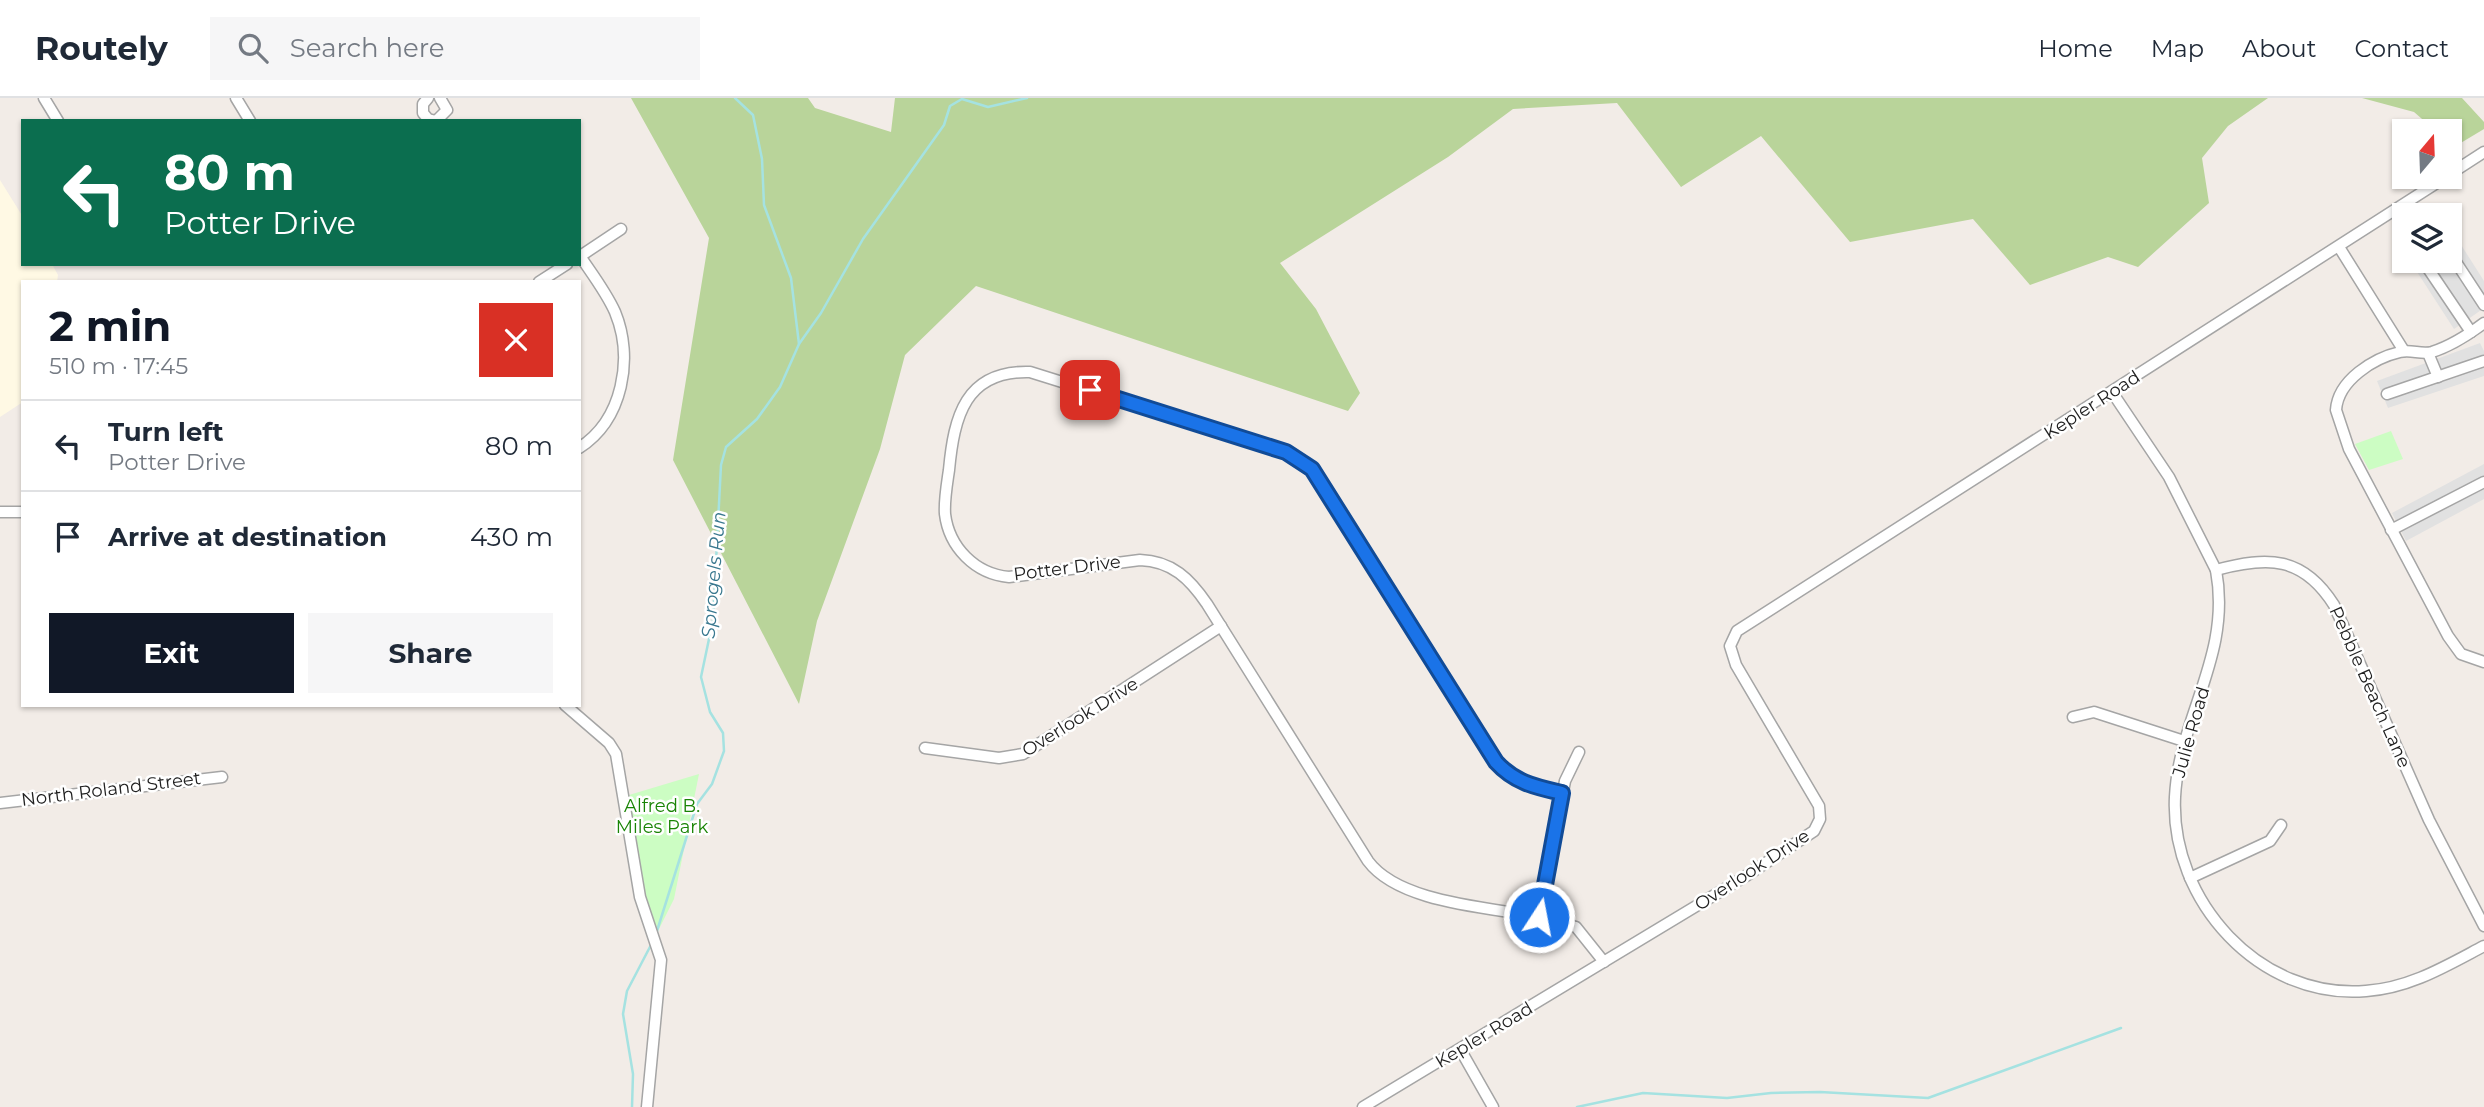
<!DOCTYPE html>
<meta charset="utf-8">
<style>
:root{--surface:#fff;--page:#f6f6f7;--text:#1f2937;--muted:#747a83;--line:#e0e1e3;--accent:#111827}
body{margin:0;font-family:Montserrat,sans-serif;background:var(--page);color:var(--text);height:100vh;display:flex;flex-direction:column;font-size:26px;white-space:nowrap}
*{box-sizing:border-box;margin:0}
p{font-size:23px;color:var(--muted)}
.icon{flex:none;width:38px;height:38px;fill:none;stroke:currentColor;stroke-width:2;stroke-linecap:round;stroke-linejoin:round}
.map{position:relative;flex:1;overflow:hidden}
.panel{position:absolute;left:21px;top:182px;width:560px;height:427px;display:flex;flex-direction:column;background:var(--surface);border-radius:0px;box-shadow:0 2px 5px #0004}
.panel>*{flex:none}
.hud{position:absolute;left:21px;top:21px;width:560px;height:147px;border-radius:0px;box-shadow:0 2px 5px #0004;background:#0b6e4f;color:#fff;overflow:hidden}
.needle{width:46px;rotate:19deg}
.tools{position:absolute;left:2392px;top:21px;display:grid;gap:14px}
.tools a{display:grid;place-items:center;width:70px;height:70px;border-radius:0px;background:var(--surface);box-shadow:0 2px 5px #0004;font-size:35px}
.pin{position:absolute;display:grid;place-items:center;width:60px;height:60px;color:#fff;margin:-30px;border-radius:14px;box-shadow:0 4px 10px #0006}
.me{position:absolute;width:77px;margin:-38px;rotate:11deg;stroke-linejoin:round;filter:drop-shadow(0 0 5px #0008)}
.turn{display:flex;align-items:center;gap:24px;height:147px;padding:0 28px;font-size:32px}
.turn .icon{width:91px;height:91px;stroke-width:2.5}
.turn b{display:block;font-size:49px;line-height:60px}
.round{display:grid;place-items:center;flex:none;width:74px;height:74px;border-radius:0px;background:var(--page)}
.overview{display:flex;align-items:center;justify-content:space-between;height:119px;padding:0 28px}
h1{font-size:42px;font-weight:700;line-height:52px;color:var(--accent)}
.button{display:flex;gap:14px;margin-top:auto;padding:14px 28px}
.button a{flex:1;height:80px;border-radius:0px;background:var(--accent);color:#fff;font-size:28px;font-weight:700;line-height:80px;text-align:center}
.button a+a{background:var(--page);color:var(--text)}
ul{padding:0;list-style:none}
li{display:flex;align-items:center;gap:21px;height:91px;padding:0 28px;border-top:2px solid var(--line)}
li div{flex:1}
li b{display:block;font-size:26px}
li em{font-style:normal}
header{display:flex;align-items:center;gap:42px;box-sizing:border-box;height:98px;padding:0 35px;background:var(--surface);border-bottom:2px solid var(--line)}
header strong{font-size:33px}
nav{display:flex;gap:38px;margin-inline-start:auto;font-size:24px}
.search{width:490px;height:63px;background:var(--page);display:flex;align-items:center;gap:18px;box-sizing:border-box;padding:0 24px;border-radius:0px;color:var(--muted);font-size:26px}
.map>svg:first-child{display:block}
.education{fill:#fff9e4}
.forest{fill:#b9d49a}
.park{fill:#ccfdc3}
.parking{fill:#e1e1e1}
.lines{fill:none;stroke-linecap:round;stroke-linejoin:round}
.stream{stroke:#a5e2e1;stroke-width:2.5}
.street-casing{stroke:#a5a5a5;stroke-width:13}
.street{stroke:#fff;stroke-width:10}
.route-casing{stroke:#114b97;stroke-width:18}
.route{stroke:#1a73e8;stroke-width:12}
.labels{text-anchor:middle;stroke-width:5;stroke-linejoin:round;paint-order:stroke}
.street-label{font-size:18px;fill:#212121;stroke:#fff}
.park-label{font-size:18px;fill:#198405;stroke:#fff}
.water-label{font-size:19px;font-style:italic;fill:#39788f;stroke:#fff}
</style>
<header>
<strong>Routely</strong>
<div class="search"><svg class="icon" aria-label="search" viewBox="0 0 24 24"><circle cx="10" cy="10" r="6"/><path d="M15 15l6 6"/></svg>Search here</div>
<nav><a>Home</a><a>Map</a><a>About</a><a>Contact</a></nav>
</header>
<div class="map">
<svg width="2484" height="1009" viewBox="0 0 2484 1009">
<rect width="100%" height="100%" fill="#f2ece7"/>
<polygon class="education" points="0,82 23,119 23,166 52,166 58,177 57,184 23,184 23,304 0,319"/>
<g class="forest">
<polygon points="631,0 808,0 815,10 891,34 895,0 2268,0 2228,28 2202,60 2209,105 2138,169 2108,159 2030,187 1973,121 1850,144 1761,38 1681,89 1617,5 1513,11 1448,59 1280,165 1316,211 1360,295 1348,313 976,188 905,257 880,351 817,523 799,606 673,362 709,140"/>
<polygon points="2362,0 2462,0 2484,24 2484,31 2454,49 2450,45 2450,33 2436,33 2414,14"/>
</g>
<g class="park">
<polygon points="2391,333 2403,361 2369,372 2355,346"/>
<polygon points="699,676 674,801 657,835 642,785 629,697"/>
</g>
<g class="parking">
<polygon points="2451,131 2484,183 2484,210 2454,231 2410,163 2450,163"/>
<polygon points="2480,245 2484,253 2484,278 2388,310 2377,283"/>
<polygon points="2484,366 2484,401 2406,443 2392,415"/>
</g>
<g class="lines">
<g class="stream">
<polyline points="799,246 821,215 863,141 944,27 950,8 962,1 988,9 1027,0"/>
<polyline points="656,836 697,706 712,686 724,653 723,635 710,614 701,579 713,522 721,367 726,349 757,321 780,289 799,246 791,180 764,107 762,61 753,17 735,0"/>
<polyline points="632,1009 633,976 623,916 627,893 652,845"/>
<polyline points="1577,1009 1643,995 1727,1000 1771,995 1820,994 1928,1000 2121,930"/>
</g>
<g class="street-casing">
<g id="street">
<polyline points="44,0 58,23"/>
<polyline points="236,0 250,23"/>
<polyline points="428,0 423,6 423,15 428,21 436,23 447,12 440,0"/>
<polyline points="2450,76 2484,54"/>
<polyline points="2339,149 2404,253"/>
<polyline points="2450,155 2484,207"/>
<polyline points="579,159 621,131"/>
<polyline points="2423,163 2471,234"/>
<polyline points="539,184 567,166"/>
<path d="M 2484,225 C 2468,237 2451,248 2432,254 C 2421,257 2411,251 2400,254 C 2374,260 2338,282 2336,312 L 2349,351 L 2448,538 L 2461,556 L 2484,564"/>
<polyline points="2428,255 2438,279"/>
<path d="M 2112,294 L 2169,379 L 2216,472 C 2268,458 2303,458 2334,507 L 2429,722 L 2484,828"/>
<polyline points="2387,296 2484,263"/>
<path d="M 579,350 C 623,322 634,260 615,214 C 606,194 592,176 580,158"/>
<polyline points="0,414 23,414"/>
<polyline points="2391,432 2484,384"/>
<path d="M 2216,472 C 2232,558 2179,618 2175,699 C 2170,803 2260,902 2366,893 C 2410,890 2446,868 2484,848"/>
<polyline points="565,607 609,645 616,656 640,799 661,862 647,1009"/>
<polyline points="2073,619 2094,614 2187,644"/>
<polyline points="925,650 999,660 1023,656 1221,528"/>
<polyline points="1579,654 1565,683 1539,819 1576,829 1604,864"/>
<polyline points="0,705 222,679"/>
<polyline points="2190,780 2270,743 2281,727"/>
<path d="M 1539,819 C 1488,809 1399,805 1368,763 L 1207,506 C 1190,481 1172,463 1140,462 L 1009,479 C 975,476 949,449 945,416 C 944,402 947,386 949,372 C 954,319 965,272 1030,274 L 1286,354 L 1302,362 L 1320,382 L 1496,664 C 1514,685 1536,689 1562,695"/>
<polyline points="1460,951 1493,1009"/>
<polyline points="1363,1009 1746,778 1814,733 1820,721 1819,708 1736,567 1730,548 1737,533 2446,79"/>
</g>
</g>
<use href="#street" class="street"/>
</g>
<g class="lines">
<g class="route-casing">
<path id="route" d="M 1090,292 L 1286,354 L 1312,371 L 1496,664 C 1515,685 1536,689 1562,695 L 1539,819"/>
</g>
<use href="#route" class="route"/>
</g>
<g class="labels">
<g class="street-label">
<text transform="translate(2092 307) rotate(-33)" y="6">Kepler Road</text>
<text transform="translate(1067 470) rotate(-7)" y="6">Potter Drive</text>
<text transform="translate(2370 589) rotate(66)" y="6">Pebble Beach Lane</text>
<text transform="translate(1080 619) rotate(-32)" y="6">Overlook Drive</text>
<text transform="translate(2191 634) rotate(-74)" y="6">Julie Road</text>
<text transform="translate(111 691) rotate(-7)" y="6">North Roland Street</text>
<text transform="translate(1752 772) rotate(-33)" y="6">Overlook Drive</text>
<text transform="translate(1484 937) rotate(-31)" y="6">Kepler Road</text>
</g>
<g class="park-label">
<text x="662" y="714">Alfred B.<tspan x="662" dy="21">Miles Park</tspan></text>
</g>
<g class="water-label">
<text transform="translate(713 477) rotate(-85)" y="7">Sprogels Run</text>
</g>
</g>
</svg>
<div class="tools">
<a><svg class="needle" viewBox="-14 -14 28 28"><path d="M0-13l5 13h-10z" fill="#e53935"/><path d="M0 13l5-13h-10z" fill="#747a83"/></svg></a>
<a><svg class="icon" aria-label="layers" viewBox="0 0 24 24"><path d="M12 4l9 5-9 5-9-5zM3 14l9 5 9-5"/></svg></a>
</div>
<div class="pin" style="left:1090px;top:292px;background:#d93025"><svg class="icon" aria-label="arrive" viewBox="0 0 24 24"><path d="M6 21V4h12l-3 4 3 4H6"/></svg></div>
<svg class="me" style="left:1539px;top:819px" viewBox="-20 -20 40 40"><circle r="17" fill="#1a73e8" stroke="#fff" stroke-width="3"/><path d="M0-11L8 9 0 5-8 9z" fill="#fff"/></svg>
<div class="hud">
<div class="turn"><svg class="icon" aria-label="left" viewBox="0 0 24 24"><path d="M17 20v-9H6M10 6l-5 5 5 5"/></svg><div><b>80 m</b>Potter Drive</div></div>
</div>
<section class="panel">
<div class="overview"><div><h1>2 min</h1><p>510 m · 17:45</p></div><a class="round" style="background:#d93025;color:#fff"><svg class="icon" aria-label="close" viewBox="0 0 24 24"><path d="M6 6l12 12M18 6L6 18"/></svg></a></div>
<ul>
<li><svg class="icon" aria-label="left" viewBox="0 0 24 24"><path d="M17 20v-9H6M10 6l-5 5 5 5"/></svg><div><b>Turn left</b><p>Potter Drive</p></div><em>80 m</em></li>
<li><svg class="icon" aria-label="arrive" viewBox="0 0 24 24"><path d="M6 21V4h12l-3 4 3 4H6"/></svg><div><b>Arrive at destination</b></div><em>430 m</em></li>
</ul>
<div class="button"><a>Exit</a><a>Share</a></div>
</section>
</div>
